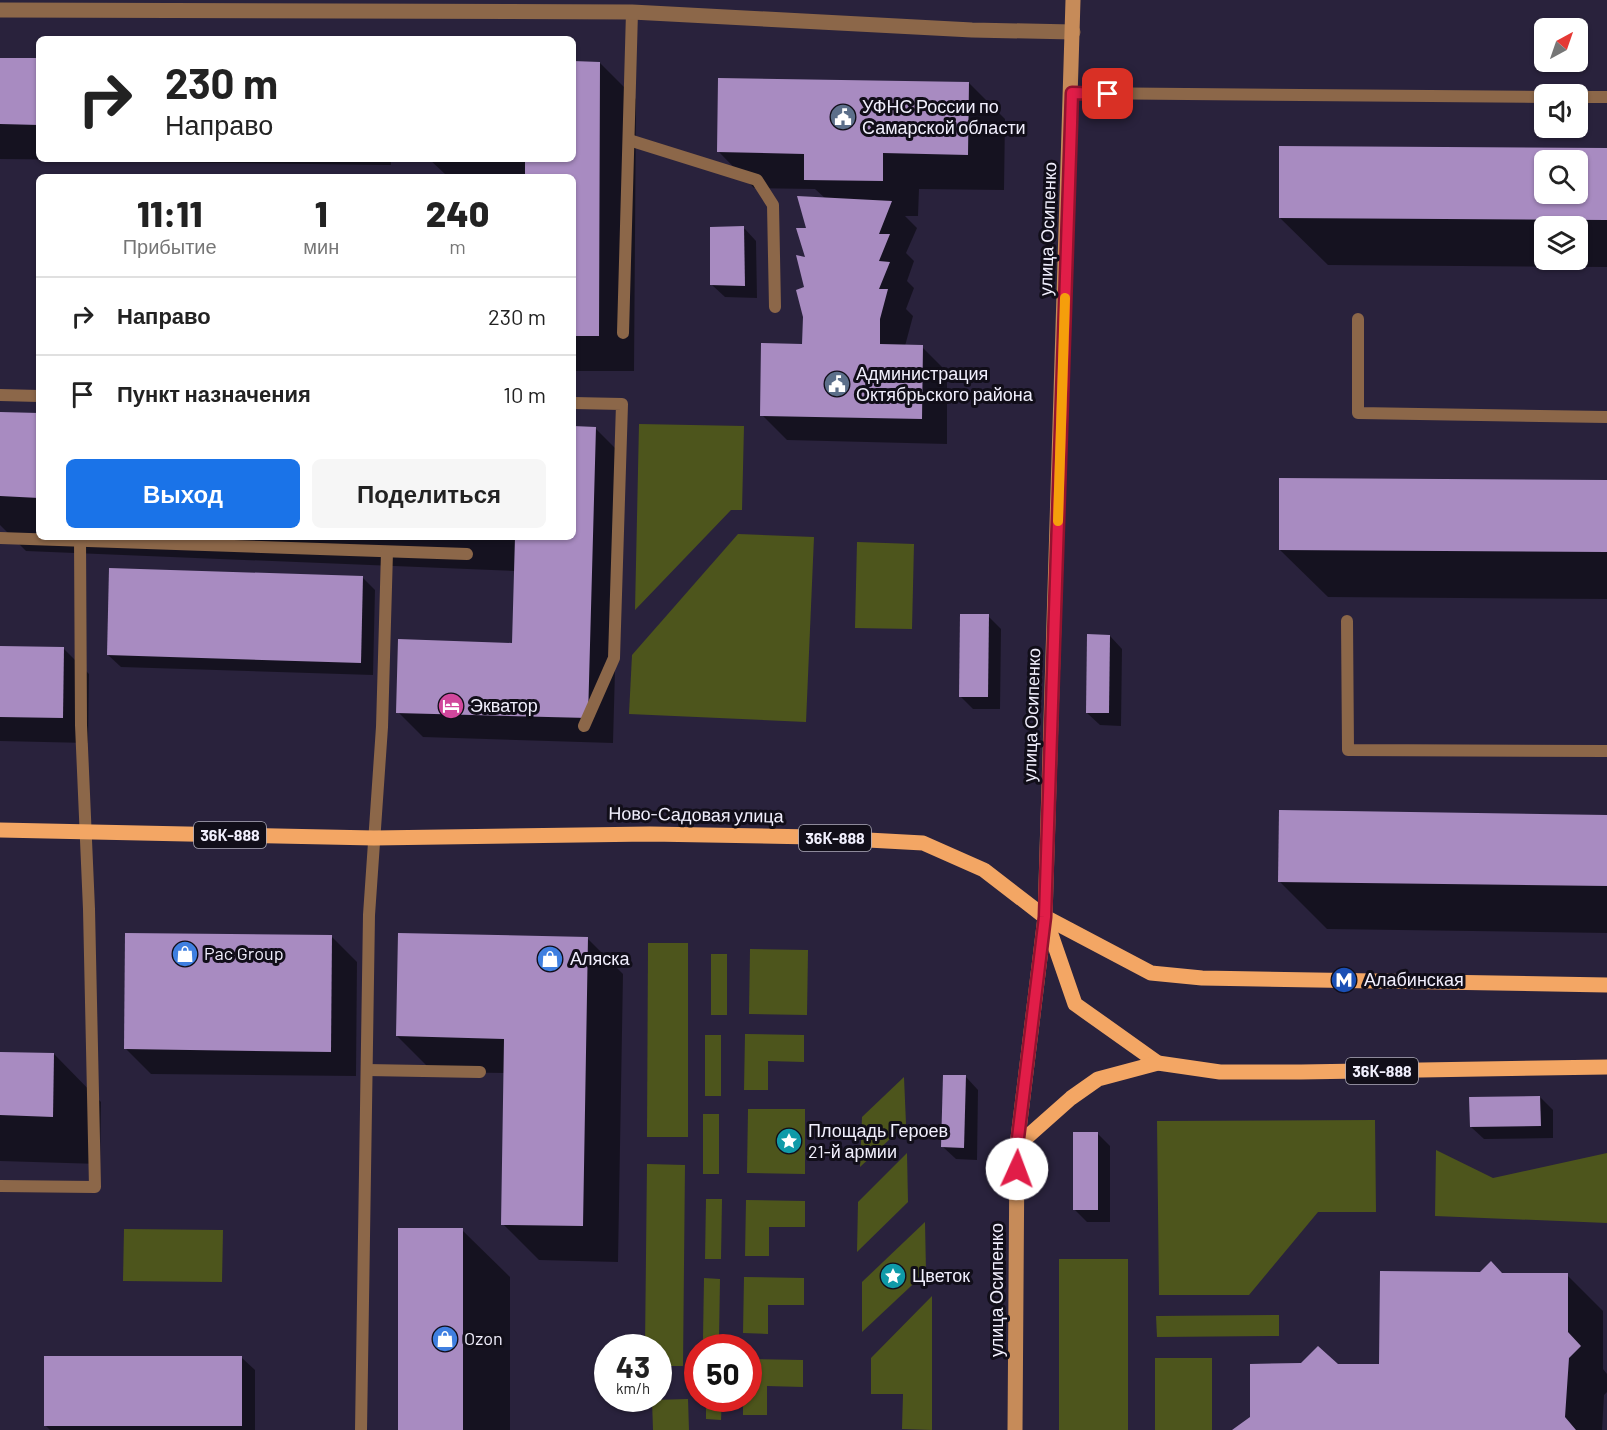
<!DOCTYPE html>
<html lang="ru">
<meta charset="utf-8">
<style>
:root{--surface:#fff;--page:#f6f6f6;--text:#222;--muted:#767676;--line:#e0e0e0;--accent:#1a73e8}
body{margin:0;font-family:Barlow,sans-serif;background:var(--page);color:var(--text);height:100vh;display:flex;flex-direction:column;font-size:22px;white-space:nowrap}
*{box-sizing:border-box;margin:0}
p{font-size:20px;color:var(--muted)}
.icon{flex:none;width:33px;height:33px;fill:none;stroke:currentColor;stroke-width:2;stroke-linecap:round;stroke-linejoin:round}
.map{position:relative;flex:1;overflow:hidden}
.side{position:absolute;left:36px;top:174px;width:540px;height:366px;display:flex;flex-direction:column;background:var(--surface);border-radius:9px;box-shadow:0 2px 4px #0004}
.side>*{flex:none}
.guide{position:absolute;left:36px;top:36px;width:540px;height:126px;border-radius:9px;box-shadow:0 2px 4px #0004;background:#fff;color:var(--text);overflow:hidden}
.needle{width:39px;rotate:40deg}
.buttons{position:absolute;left:1534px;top:18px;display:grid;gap:12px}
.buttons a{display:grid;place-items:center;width:54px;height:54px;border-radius:9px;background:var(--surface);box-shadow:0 2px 4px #0004;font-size:30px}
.speed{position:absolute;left:594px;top:1334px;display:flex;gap:12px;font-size:30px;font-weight:700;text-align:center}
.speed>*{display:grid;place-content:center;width:78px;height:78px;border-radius:50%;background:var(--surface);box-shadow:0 2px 4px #0004;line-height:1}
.speed small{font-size:15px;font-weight:400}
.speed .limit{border:9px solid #d22;background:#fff;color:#111}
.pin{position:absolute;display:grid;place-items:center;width:51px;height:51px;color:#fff;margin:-26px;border-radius:12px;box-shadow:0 3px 9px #0006}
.me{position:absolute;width:66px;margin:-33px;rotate:2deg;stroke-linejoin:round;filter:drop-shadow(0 0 4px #0008)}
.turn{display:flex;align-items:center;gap:21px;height:126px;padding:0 30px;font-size:27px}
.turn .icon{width:78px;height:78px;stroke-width:2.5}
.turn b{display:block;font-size:42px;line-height:51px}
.eta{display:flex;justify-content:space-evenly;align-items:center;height:102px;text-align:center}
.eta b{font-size:36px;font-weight:800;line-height:42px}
.primary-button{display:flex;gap:12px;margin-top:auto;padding:12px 30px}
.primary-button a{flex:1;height:69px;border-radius:9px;background:var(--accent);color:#fff;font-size:24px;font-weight:800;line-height:69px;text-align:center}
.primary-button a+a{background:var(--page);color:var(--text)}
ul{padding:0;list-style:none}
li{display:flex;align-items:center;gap:18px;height:78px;padding:0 30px;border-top:2px solid var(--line)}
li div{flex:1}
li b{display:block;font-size:22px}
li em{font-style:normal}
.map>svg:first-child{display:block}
.grass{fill:#4d551c}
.shadow{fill:#0007;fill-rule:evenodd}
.building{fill:#a88bc1;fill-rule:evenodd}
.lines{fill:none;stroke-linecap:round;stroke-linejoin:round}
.lane{stroke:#8c6749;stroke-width:12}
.street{stroke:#8c6749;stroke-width:15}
.secondary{stroke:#c68b59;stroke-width:15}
.primary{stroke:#f3a664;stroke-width:15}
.route-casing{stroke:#92132f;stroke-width:15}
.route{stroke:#e11d48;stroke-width:10}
.slow{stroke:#f59e0b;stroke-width:10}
.labels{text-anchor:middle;stroke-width:6;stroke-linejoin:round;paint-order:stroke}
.shield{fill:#110e19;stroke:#aeacb9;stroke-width:1.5}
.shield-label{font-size:16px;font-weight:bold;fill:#f1effd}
.poi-label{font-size:18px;fill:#f1effd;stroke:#110e19;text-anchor:start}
.street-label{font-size:18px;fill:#f1effd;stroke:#110e19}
</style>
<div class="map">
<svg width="1607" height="1430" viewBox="0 0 1607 1430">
<rect width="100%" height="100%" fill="#29223c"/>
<g class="grass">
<polygon points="639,424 744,426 742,510 731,510 635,610"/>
<polygon points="738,534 814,537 806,722 629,714 632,655"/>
<polygon points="857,542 914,544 912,629 855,628"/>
<polygon points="648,943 688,943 688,1137 647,1137"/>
<polygon points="750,949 808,950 807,1015 749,1014"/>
<rect x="711" y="954" width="16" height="61"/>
<polygon points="745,1034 804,1035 804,1062 768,1061 768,1090 744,1090"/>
<rect x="705" y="1035" width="16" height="61"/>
<polygon points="904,1077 906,1124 860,1167 862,1117"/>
<polygon points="748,1109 805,1109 805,1174 747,1173"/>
<rect x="703" y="1114" width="16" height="60"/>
<polygon points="1375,1120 1376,1212 1318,1212 1249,1295 1159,1295 1157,1121"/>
<polygon points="1436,1150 1493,1178 1607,1153 1607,1223 1435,1216"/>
<polygon points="907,1153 908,1202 857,1252 858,1202"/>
<polygon points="647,1164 685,1165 683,1366 659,1366 658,1347 645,1347"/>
<polygon points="706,1199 722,1199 721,1259 705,1259"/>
<polygon points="746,1200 805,1201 805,1227 769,1227 769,1256 745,1256"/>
<polygon points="925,1222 926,1272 862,1332 862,1282"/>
<polygon points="124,1229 223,1230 222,1282 123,1281"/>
<rect x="1059" y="1259" width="69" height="171"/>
<polygon points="744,1277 804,1278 804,1305 768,1305 768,1334 743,1333"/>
<polygon points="704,1278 720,1279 719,1339 703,1339"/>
<polygon points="932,1296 932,1430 902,1429 903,1394 871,1394 871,1358"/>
<polygon points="1279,1315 1279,1336 1157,1337 1156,1316"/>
<rect x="1155" y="1358" width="57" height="72"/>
<polygon points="749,1359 803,1360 803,1387 767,1386 767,1415 743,1415 743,1398 748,1398"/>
<polygon points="706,1398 722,1398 721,1420 706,1419"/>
<polygon points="688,1399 689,1430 653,1430 652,1400"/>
</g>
<g class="shadow">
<polygon points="0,59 39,59 39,159 99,160 0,159"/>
<polygon points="573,63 600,63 636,99 634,371 573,371 573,177 445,174 429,159 573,159"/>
<polygon points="969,83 1005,119 1004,190 919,189 918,216 905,216 917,228 906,253 914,261 907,281 914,288 906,309 913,316 905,346 922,347 947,372 947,444 787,440 762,415 804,345 808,230 826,199 815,189 754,188 719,152"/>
<path d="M 1281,147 L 1607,149 L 1607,267 L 1328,265 L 1280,218 ZM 1545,160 L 1578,160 L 1578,194 L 1545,194 ZM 1545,226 L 1578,226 L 1578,260 L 1545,260 Z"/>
<polygon points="139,159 391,159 391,165 143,162"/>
<polygon points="744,228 756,241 757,298 725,297 712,285"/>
<polygon points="0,413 39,414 39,537 573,537 573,428 596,429 621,454 613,743 423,737 398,712 513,644 515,571 26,551 0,525"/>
<polygon points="1607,481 1607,599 1328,597 1280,550"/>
<polygon points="362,577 375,590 373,675 121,667 108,655"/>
<polygon points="988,616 1001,629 1000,709 973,709 960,696"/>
<polygon points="1110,636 1122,649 1121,726 1100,725 1087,713"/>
<polygon points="0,647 63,648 89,674 88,743 0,741"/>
<polygon points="1607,816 1607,933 1327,929 1279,881"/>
<polygon points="331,936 357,962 356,1076 151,1074 126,1049"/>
<polygon points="587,938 623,974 618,1262 539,1260 503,1224 505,1073 433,1072 397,1036"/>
<polygon points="0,1053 54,1054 101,1102 100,1164 0,1161"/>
<polygon points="966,1077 978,1090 977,1160 956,1159 943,1147"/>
<polygon points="1540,1097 1553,1110 1553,1138 1484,1139 1471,1127"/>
<polygon points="1097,1133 1110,1146 1110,1222 1087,1222 1074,1209"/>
<polygon points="462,1230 510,1277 510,1430 400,1430"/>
<polygon points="1502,1275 1567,1275 1603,1311 1603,1369 1607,1374 1607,1392 1604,1395 1602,1430 1234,1430 1337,1366 1381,1366"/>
<polygon points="242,1358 255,1370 255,1430 50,1430 45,1425"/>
</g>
<g class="building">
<polygon points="0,58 39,58 39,125 0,124"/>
<polygon points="573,61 600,62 599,336 573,336 573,177 525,177 525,159 573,159"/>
<polygon points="718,78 969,82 968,155 883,153 883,181 804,180 804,154 717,152"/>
<path d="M 1279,146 L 1607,148 L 1607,220 L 1279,218 ZM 1545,160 L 1578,160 L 1578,194 L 1545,194 Z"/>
<polygon points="797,196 892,201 879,234 890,234 879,261 890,262 879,289 888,289 880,319 880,344 923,345 922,419 760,416 761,343 802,344 803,317 796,290 804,287 796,255 805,257 796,228 806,228"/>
<polygon points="744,226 745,286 710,285 710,227"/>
<polygon points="0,412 39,413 39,498 0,496"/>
<polygon points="573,426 596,427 588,718 396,713 398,639 512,643 515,537 573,537"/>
<polygon points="1279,478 1607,480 1607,552 1279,550"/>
<polygon points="109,568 363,576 361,663 107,655"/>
<polygon points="960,614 989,614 988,697 959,697"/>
<polygon points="1087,634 1110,635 1109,713 1086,713"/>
<polygon points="0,646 64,647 63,718 0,717"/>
<polygon points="1279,810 1607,815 1607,886 1278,882"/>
<polygon points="125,933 332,935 331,1052 124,1049"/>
<polygon points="398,933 588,937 583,1226 501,1225 504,1039 396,1036"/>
<polygon points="0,1052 54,1053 53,1117 0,1115"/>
<polygon points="943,1075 966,1075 964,1148 941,1147"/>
<polygon points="1540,1096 1541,1126 1470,1127 1469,1097"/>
<rect x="1073" y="1132" width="25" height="78"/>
<rect x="398" y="1228" width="65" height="202"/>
<polygon points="1491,1261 1502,1273 1568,1273 1568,1332 1581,1346 1569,1358 1565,1417 1576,1430 1232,1430 1250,1417 1250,1364 1301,1363 1318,1346 1338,1364 1379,1364 1380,1271 1480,1272"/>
<rect x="44" y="1356" width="198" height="70"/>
</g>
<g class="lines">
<g class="lane">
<polyline points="1072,93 1545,97"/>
<polyline points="1578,97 1607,97"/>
<polyline points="629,140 757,180 773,205 775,307"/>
<polyline points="1358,319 1358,413 1607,417"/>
<polyline points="623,333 632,12"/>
<polyline points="0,395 39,396"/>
<polyline points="573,403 622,404 614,658 584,726"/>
<polyline points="0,538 467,554"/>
<polyline points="1347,621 1348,750 1607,751"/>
<polyline points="367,1070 480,1072"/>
<polyline points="0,1186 95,1187 89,909 81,725 80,537"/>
<polyline points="361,1430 369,915 382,727 387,552"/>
</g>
<polyline class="street" points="0,10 632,12 972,30 1073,32"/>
<polyline class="secondary" points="1015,1430 1017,1146 1045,917 1073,0"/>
<g class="primary">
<polyline points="0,830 374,838 650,834 813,837 923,843 984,870 1045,917 1151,973 1202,978 1607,985"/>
<polyline points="1045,917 1075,1004 1158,1063"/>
<polyline points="1017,1146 1071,1098 1098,1079 1158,1063 1220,1072 1301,1072 1607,1067"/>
</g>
</g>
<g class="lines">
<g class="route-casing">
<polyline id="route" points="1017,1169 1017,1146 1045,917 1072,93 1108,94"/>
</g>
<use href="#route" class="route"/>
<polyline class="slow" points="1058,521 1065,298"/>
</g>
<defs>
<g id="civic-disc" transform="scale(1.35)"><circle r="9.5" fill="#5c6f8a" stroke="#110e19"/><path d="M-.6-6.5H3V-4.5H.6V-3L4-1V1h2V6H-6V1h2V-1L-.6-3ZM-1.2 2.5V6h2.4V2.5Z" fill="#fff"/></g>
<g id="hotel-disc" transform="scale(1.35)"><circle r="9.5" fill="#d1479c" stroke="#110e19"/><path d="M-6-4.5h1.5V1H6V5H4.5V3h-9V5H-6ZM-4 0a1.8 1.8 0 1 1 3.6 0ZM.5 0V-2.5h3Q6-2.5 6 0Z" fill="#fff"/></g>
<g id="shop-disc" transform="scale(1.35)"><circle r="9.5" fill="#3f7fe0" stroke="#110e19"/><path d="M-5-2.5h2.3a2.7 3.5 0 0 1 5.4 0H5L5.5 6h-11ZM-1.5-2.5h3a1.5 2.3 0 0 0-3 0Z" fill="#fff"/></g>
<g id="metro-disc" transform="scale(1.35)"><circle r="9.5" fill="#1a4fb4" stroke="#110e19"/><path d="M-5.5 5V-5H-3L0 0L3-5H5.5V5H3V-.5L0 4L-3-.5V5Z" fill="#fff"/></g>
<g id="sight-disc" transform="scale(1.35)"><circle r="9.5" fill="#0f9aa8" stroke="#110e19"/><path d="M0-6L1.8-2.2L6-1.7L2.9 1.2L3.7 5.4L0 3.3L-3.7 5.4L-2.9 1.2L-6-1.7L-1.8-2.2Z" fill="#fff"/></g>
</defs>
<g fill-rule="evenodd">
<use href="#civic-disc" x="843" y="117"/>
<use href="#civic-disc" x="837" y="384"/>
<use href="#hotel-disc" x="451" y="706"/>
<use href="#shop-disc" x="185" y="954"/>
<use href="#shop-disc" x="550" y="959"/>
<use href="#metro-disc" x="1344" y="980"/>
<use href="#sight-disc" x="789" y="1141"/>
<use href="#sight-disc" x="893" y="1276"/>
<use href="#shop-disc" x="445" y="1339"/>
</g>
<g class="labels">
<g class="shield">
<rect x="194" y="822" width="72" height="26" rx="4.5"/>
<rect x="799" y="825" width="72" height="26" rx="4.5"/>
<rect x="1346" y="1058" width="72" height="26" rx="4.5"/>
</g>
<g class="shield-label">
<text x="230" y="841">36К-888</text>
<text x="835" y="844">36К-888</text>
<text x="1382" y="1077">36К-888</text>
</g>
<g class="poi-label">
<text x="862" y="113">УФНС России по<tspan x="862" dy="21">Самарской области</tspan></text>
<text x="856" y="380">Администрация<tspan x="856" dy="21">Октябрьского района</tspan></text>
<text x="470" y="712">Экватор</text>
<text x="204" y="960">Pac Group</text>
<text x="570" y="965">Аляска</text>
<text x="1364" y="986">Алабинская</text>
<text x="808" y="1137">Площадь Героев<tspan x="808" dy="21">21-й армии</tspan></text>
<text x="912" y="1282">Цветок</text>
<text x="464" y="1345">Ozon</text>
</g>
<g class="street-label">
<text transform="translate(1048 229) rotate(-88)" y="6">улица Осипенко</text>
<text transform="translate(1032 715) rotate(-88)" y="6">улица Осипенко</text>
<text transform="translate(696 815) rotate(1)" y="6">Ново-Садовая улица</text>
<text transform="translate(997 1290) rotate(-90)" y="6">улица Осипенко</text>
</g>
</g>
</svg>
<div class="buttons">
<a><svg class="needle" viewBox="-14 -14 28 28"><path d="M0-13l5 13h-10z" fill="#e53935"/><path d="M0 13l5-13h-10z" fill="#767676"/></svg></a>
<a><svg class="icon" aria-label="sound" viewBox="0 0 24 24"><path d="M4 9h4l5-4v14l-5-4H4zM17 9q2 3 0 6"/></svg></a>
<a><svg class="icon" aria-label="search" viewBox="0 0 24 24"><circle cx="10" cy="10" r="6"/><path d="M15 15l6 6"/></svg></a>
<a><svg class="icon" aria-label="layers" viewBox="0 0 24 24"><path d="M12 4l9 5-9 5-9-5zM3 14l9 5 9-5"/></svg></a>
</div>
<div class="speed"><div>43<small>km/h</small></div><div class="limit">50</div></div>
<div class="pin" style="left:1108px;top:94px;background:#d93025"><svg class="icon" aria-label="arrive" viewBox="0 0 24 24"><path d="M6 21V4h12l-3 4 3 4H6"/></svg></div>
<svg class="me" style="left:1017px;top:1169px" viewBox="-20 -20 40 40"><circle r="19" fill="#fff"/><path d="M0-13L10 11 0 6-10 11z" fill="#e11d48"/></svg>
<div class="guide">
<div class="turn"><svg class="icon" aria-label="right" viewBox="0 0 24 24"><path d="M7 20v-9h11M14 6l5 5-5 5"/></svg><div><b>230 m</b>Направо</div></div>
</div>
<section class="side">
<div class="eta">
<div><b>11:11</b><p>Прибытие</p></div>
<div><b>1</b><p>мин</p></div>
<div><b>240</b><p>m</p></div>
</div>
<ul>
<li><svg class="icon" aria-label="right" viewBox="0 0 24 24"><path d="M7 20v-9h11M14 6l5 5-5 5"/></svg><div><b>Направо</b></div><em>230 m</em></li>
<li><svg class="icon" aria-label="arrive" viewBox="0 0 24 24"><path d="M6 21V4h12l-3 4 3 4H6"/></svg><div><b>Пункт назначения</b></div><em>10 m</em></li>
</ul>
<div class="primary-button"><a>Выход</a><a>Поделиться</a></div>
</section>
</div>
